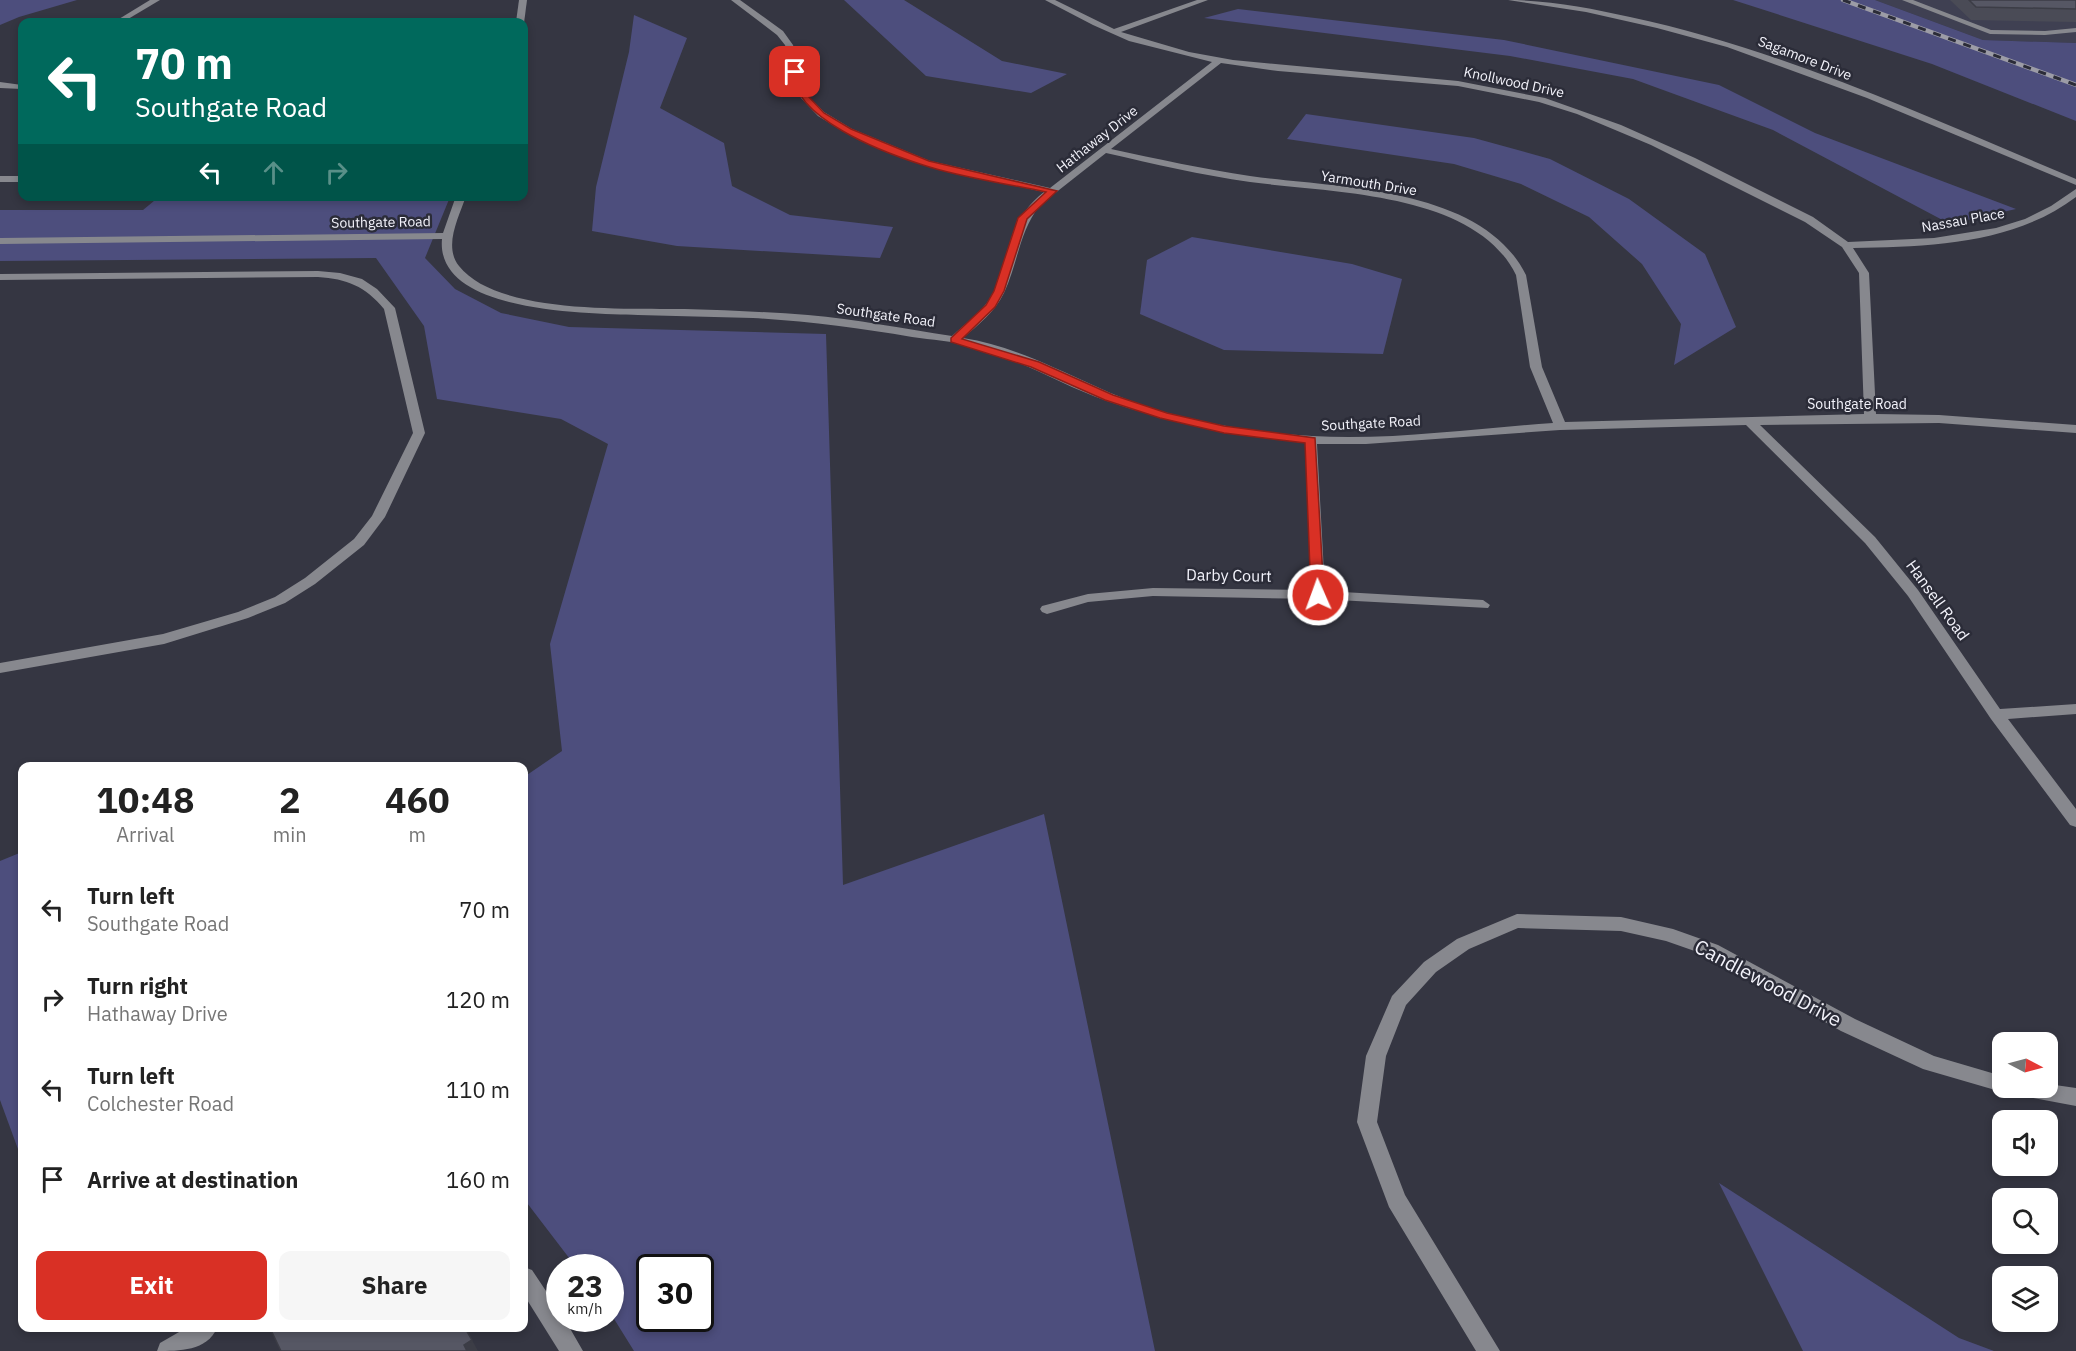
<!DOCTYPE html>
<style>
:root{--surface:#fff;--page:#f6f6f6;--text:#222;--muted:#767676;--accent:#d93025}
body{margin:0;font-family:"IBM Plex Sans",sans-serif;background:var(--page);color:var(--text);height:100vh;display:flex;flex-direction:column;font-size:22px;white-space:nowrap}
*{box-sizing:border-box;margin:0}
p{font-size:20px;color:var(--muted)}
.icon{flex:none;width:33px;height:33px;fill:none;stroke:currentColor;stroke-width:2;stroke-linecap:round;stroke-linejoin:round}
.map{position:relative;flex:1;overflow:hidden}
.details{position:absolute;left:18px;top:762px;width:510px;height:570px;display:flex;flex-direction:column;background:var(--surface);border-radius:12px;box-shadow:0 3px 9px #0003}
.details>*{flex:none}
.guide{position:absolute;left:18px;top:18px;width:510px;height:183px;border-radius:12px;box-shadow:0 3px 9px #0003;background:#00695c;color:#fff;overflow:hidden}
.needle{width:39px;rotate:96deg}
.buttons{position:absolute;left:1992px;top:1032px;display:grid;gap:12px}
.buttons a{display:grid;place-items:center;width:66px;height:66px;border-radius:12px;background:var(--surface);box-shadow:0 3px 9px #0003;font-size:30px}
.speed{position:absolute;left:546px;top:1254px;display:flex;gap:12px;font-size:30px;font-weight:700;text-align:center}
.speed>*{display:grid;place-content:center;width:78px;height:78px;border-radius:50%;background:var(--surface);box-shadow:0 3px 9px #0003;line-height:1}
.speed small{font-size:15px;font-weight:400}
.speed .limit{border:3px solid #111;border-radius:9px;background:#fff;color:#111}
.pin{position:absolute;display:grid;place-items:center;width:51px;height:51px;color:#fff;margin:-26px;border-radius:12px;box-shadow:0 3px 9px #0006}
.me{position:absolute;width:66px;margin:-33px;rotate:358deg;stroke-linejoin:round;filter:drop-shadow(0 0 4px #0008)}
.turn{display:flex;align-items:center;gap:21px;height:126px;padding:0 18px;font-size:27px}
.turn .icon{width:78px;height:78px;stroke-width:2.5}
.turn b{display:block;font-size:42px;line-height:51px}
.lanes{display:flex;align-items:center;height:57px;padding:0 18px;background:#0003;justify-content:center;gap:30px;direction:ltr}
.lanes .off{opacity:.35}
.eta{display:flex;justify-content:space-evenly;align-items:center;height:102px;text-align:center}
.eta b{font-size:36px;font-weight:700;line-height:42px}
.action{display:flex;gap:12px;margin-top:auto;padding:12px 18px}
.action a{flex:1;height:69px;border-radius:12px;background:var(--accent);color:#fff;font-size:24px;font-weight:700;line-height:69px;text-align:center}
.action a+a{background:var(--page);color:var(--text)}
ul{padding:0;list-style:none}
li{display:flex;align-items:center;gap:18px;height:90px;padding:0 18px}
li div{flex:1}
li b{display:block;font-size:22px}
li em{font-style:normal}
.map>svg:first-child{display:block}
.built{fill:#3f4052}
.green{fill:#4d4e7d;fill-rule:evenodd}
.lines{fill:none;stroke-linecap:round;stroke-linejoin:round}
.minor{fill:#87888e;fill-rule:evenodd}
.rail-casing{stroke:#9c9ca6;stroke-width:4.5}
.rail{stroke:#2b2c38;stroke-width:3;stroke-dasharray:8;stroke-linecap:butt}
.wall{fill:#4a4b56}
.shaded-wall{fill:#3c3d46}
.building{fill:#565764;stroke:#3c3d46;stroke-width:1.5}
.route{fill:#d93025;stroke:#8d1f18;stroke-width:1.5}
.labels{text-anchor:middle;stroke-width:5;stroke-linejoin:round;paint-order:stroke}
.far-street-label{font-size:14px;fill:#f3f3fb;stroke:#2b2c38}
.street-label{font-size:16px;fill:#f3f3fb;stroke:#2b2c38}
.near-street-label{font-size:20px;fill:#f3f3fb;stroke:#2b2c38}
</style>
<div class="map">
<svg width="2076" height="1351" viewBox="0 0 2076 1351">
<rect width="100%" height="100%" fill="#353642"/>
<polygon class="built" points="1875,0 2076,0 2076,43 1983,40"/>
<g class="green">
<polygon points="0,0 77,0 19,17 0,25"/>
<polygon points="844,0 904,0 1002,61 1067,74 1031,93 926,76"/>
<polygon points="1733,0 1875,0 1983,40 2076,43 2076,121 1932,64"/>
<polygon points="1238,9 1504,40 1719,85 1815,133 2016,209 1950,224 1773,130 1633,79 1510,56 1204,18"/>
<polygon points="634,15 687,38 660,108 724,143 732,186 790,215 893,227 880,258 677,246 592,231 596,187 629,52"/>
<polygon points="1306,114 1474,138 1550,159 1629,199 1705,254 1736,327 1674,365 1681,324 1642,264 1589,217 1521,184 1454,164 1287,139"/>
<path d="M 160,196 L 450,197 L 425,258 L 455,289 L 501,313 L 569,327 L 826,334 L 843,885 L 1044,814 L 1155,1351 L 634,1351 L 611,1314 L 610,1268 L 576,1267 L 524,1199 L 524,777 L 562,751 L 550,644 L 608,444 L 561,419 L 437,399 L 424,326 L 376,258 L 0,261 L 0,210 L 143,210 ZM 650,1268 L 700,1268 L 700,1318 L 650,1318 Z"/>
<polygon points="1192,237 1352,264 1402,279 1383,354 1224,350 1140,314 1147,260"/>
<polygon points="22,852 22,1160 0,1100 0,861"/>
<polygon points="1719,1183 1959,1338 1994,1351 1803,1351"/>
</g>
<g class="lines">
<g class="minor">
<polygon points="150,0 160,0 123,22 114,22"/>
<polygon points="519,0 527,0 524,23 516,22"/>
<path d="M 731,0 L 740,0 L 783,31 L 793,45 L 809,97 L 824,112 L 852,129 L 930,161 L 1050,188 L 1212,62 L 1129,41 L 1093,25 L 1045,0 L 1055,0 L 1114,29 L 1197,0 L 1208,0 L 1121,32 L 1189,52 L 1233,60 L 1458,81 L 1545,98 L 1621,125 L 1695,158 L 1813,217 L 1848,242 L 1934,238 L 1996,228 L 2025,219 L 2051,206 L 2076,189 L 2076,197 C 2014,244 1929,247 1853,248 L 1869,273 L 1876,414 L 1939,415 L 2076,425 L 2076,433 L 1939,423 L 1760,425 L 1875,537 L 1918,590 L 2000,709 L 2076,704 L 2076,714 L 2008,719 L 2076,809 L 2076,827 L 2070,825 L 1991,719 L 1908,596 L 1865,543 L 1746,425 L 1560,430 L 1366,444 L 1317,444 L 1325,591 L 1483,600 L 1490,605 L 1488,608 L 1318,599 L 1153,596 L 1088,602 L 1047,614 L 1042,612 L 1040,609 L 1042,606 L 1088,594 L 1153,588 L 1311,590 L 1305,443 C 1237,434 1172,424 1107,401 C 1061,385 1019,358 971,346 C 952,341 932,340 912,337 C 859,328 806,321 753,318 C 714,317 676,316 638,315 C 590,313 435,314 442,239 L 0,244 L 0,238 L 443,233 L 456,196 L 466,196 C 459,217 443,246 459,266 C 498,315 626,308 685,309 C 726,310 767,312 808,315 C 856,319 904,329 952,336 C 965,324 981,313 991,297 C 1014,259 1003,224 1044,192 L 924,165 L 846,133 L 818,116 L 801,98 L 785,45 L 777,35 ZM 1221,63 L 1278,71 L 1458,86 L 1539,102 L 1577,114 L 1651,145 L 1805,222 L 1842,247 L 1859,273 L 1864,414 L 1565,422 L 1542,367 L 1526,275 C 1482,186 1336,188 1250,176 C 1204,169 1157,159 1111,149 ZM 1106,153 C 1154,164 1201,175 1250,182 C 1330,193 1475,191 1516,275 L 1530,367 L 1553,423 C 1475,428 1389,441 1312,436 C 1264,434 1214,425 1168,413 C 1097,395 1035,349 963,338 C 978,325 995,312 1004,293 C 1018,263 1019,232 1040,205 Z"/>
<path d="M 1508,0 C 1549,0 1590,8 1630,17 C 1785,50 1930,118 2076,179 L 2076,185 L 1867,98 L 1727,47 L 1657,28 L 1586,12 Z"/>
<polygon points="1902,0 1913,0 1991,30 2045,31 2076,28 2076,32 2045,35 1990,34"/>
<polygon points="0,82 22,85 22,89 0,88"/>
<rect x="0" y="176" width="22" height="6"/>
<path d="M 318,271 L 340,273 L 362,279 L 377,289 L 395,308 L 425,433 L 385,517 L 364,545 L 315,584 L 285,603 L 248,618 L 164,644 L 0,673 L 0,663 L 163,634 L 238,612 L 275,597 L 305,578 L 354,539 L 372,516 L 413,433 L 384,309 C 365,286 347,279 318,277 L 0,280 L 0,274 Z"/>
<polygon points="1517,914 1621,917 1673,929 1718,945 1855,1019 1934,1056 2002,1076 2002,1088 2010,1088 2002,1092 1923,1069 1841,1031 1706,955 1666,941 1621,931 1518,928 1469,949 1436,972 1406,1005 1386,1056 1377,1122 1405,1195 1500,1351 1476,1351 1389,1207 1357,1122 1366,1056 1392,996 1424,962 1457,939"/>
<polygon points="2048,1084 2076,1088 2076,1106 2022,1096 2015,1094 2012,1088 2048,1088"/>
<polygon points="524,1267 532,1270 560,1312 560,1318 564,1318 583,1351 559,1351 524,1295"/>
<path d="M 186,1328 L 217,1328 C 207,1351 179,1351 157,1351 L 160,1343 Z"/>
</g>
<g class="rail-casing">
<polyline id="rail" points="1843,0 2076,85"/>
</g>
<use href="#rail" class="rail"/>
</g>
<polygon class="wall" points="1950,0 2076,0 2076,22 1971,20"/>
<polygon class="shaded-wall" points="472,1340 478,1351 467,1351 464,1345"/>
<g class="building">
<polygon points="1969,0 2076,0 2076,9 1976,7"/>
<polygon points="270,1328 465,1328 472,1340 464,1345 467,1351 281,1351"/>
</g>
<path class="route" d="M 793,70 L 798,70 L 809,97 L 824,113 L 851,129 L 929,161 L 1057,191 L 1027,219 L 1004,291 L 995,307 L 962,339 L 1039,362 L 1113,395 L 1167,413 L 1224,426 L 1315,438 L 1324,595 L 1322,598 L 1313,598 L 1311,595 L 1305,443 L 1224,433 L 1160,418 L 1105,400 L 1031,367 L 951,342 L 951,338 L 986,305 L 994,291 L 1018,218 L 1046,192 C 1005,183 962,178 923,165 C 885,153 790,118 793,70 Z"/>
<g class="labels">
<g class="far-street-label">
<text transform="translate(1805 58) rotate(21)" y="5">Sagamore Drive</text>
<text transform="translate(1514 82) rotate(12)" y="5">Knollwood Drive</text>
<text transform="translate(1097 139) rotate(-38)" y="5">Hathaway Drive</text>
<text transform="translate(1369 183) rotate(9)" y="5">Yarmouth Drive</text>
<text transform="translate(1963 220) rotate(-10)" y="5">Nassau Place</text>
<text transform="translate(381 222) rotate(-1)" y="5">Southgate Road</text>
<text transform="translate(886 315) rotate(8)" y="5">Southgate Road</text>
<text x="1857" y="409">Southgate Road</text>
<text transform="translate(1371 423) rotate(-3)" y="5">Southgate Road</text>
</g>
<g class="street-label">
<text transform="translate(1229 575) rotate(1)" y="6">Darby Court</text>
<text transform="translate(1938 600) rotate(54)" y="6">Hansell Road</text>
</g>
<g class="near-street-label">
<text transform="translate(1768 983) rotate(28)" y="7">Candlewood Drive</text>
</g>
</g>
</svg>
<div class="buttons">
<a><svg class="needle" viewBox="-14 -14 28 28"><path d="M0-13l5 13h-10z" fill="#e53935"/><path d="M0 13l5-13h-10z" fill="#767676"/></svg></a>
<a><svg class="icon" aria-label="sound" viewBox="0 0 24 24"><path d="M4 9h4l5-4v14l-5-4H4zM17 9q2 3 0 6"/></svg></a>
<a><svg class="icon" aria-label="search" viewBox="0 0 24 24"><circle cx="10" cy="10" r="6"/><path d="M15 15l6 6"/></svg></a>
<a><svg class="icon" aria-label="layers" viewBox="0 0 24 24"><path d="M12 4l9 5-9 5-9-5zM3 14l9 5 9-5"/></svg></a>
</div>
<div class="speed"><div>23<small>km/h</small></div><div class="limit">30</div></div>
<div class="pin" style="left:795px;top:72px;background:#d93025"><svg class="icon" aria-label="arrive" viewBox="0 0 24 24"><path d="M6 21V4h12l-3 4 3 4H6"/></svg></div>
<svg class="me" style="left:1318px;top:595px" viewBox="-20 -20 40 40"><circle r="17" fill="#d93025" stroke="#fff" stroke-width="3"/><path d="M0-11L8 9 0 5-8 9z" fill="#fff"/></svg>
<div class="guide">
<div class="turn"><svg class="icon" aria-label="left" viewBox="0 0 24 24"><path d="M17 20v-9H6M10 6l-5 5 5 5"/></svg><div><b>70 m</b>Southgate Road</div></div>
<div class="lanes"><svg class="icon" aria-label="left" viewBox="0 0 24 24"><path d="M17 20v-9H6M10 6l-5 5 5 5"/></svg><svg class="icon off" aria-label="ahead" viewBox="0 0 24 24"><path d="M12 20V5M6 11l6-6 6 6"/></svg><svg class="icon off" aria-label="right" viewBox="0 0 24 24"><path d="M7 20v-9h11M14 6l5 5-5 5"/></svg></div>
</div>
<section class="details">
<div class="eta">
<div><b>10:48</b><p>Arrival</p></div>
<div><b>2</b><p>min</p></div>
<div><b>460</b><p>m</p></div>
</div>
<ul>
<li><svg class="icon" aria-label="left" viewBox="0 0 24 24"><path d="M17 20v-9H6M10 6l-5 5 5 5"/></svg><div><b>Turn left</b><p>Southgate Road</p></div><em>70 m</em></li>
<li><svg class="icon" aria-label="right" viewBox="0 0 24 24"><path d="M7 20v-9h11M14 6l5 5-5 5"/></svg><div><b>Turn right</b><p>Hathaway Drive</p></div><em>120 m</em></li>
<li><svg class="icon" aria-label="left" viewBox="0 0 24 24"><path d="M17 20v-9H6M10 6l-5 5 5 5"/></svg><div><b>Turn left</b><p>Colchester Road</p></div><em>110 m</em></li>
<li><svg class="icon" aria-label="arrive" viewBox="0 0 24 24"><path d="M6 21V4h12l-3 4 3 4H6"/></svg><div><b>Arrive at destination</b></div><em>160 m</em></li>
</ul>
<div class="action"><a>Exit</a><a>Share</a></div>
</section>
</div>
